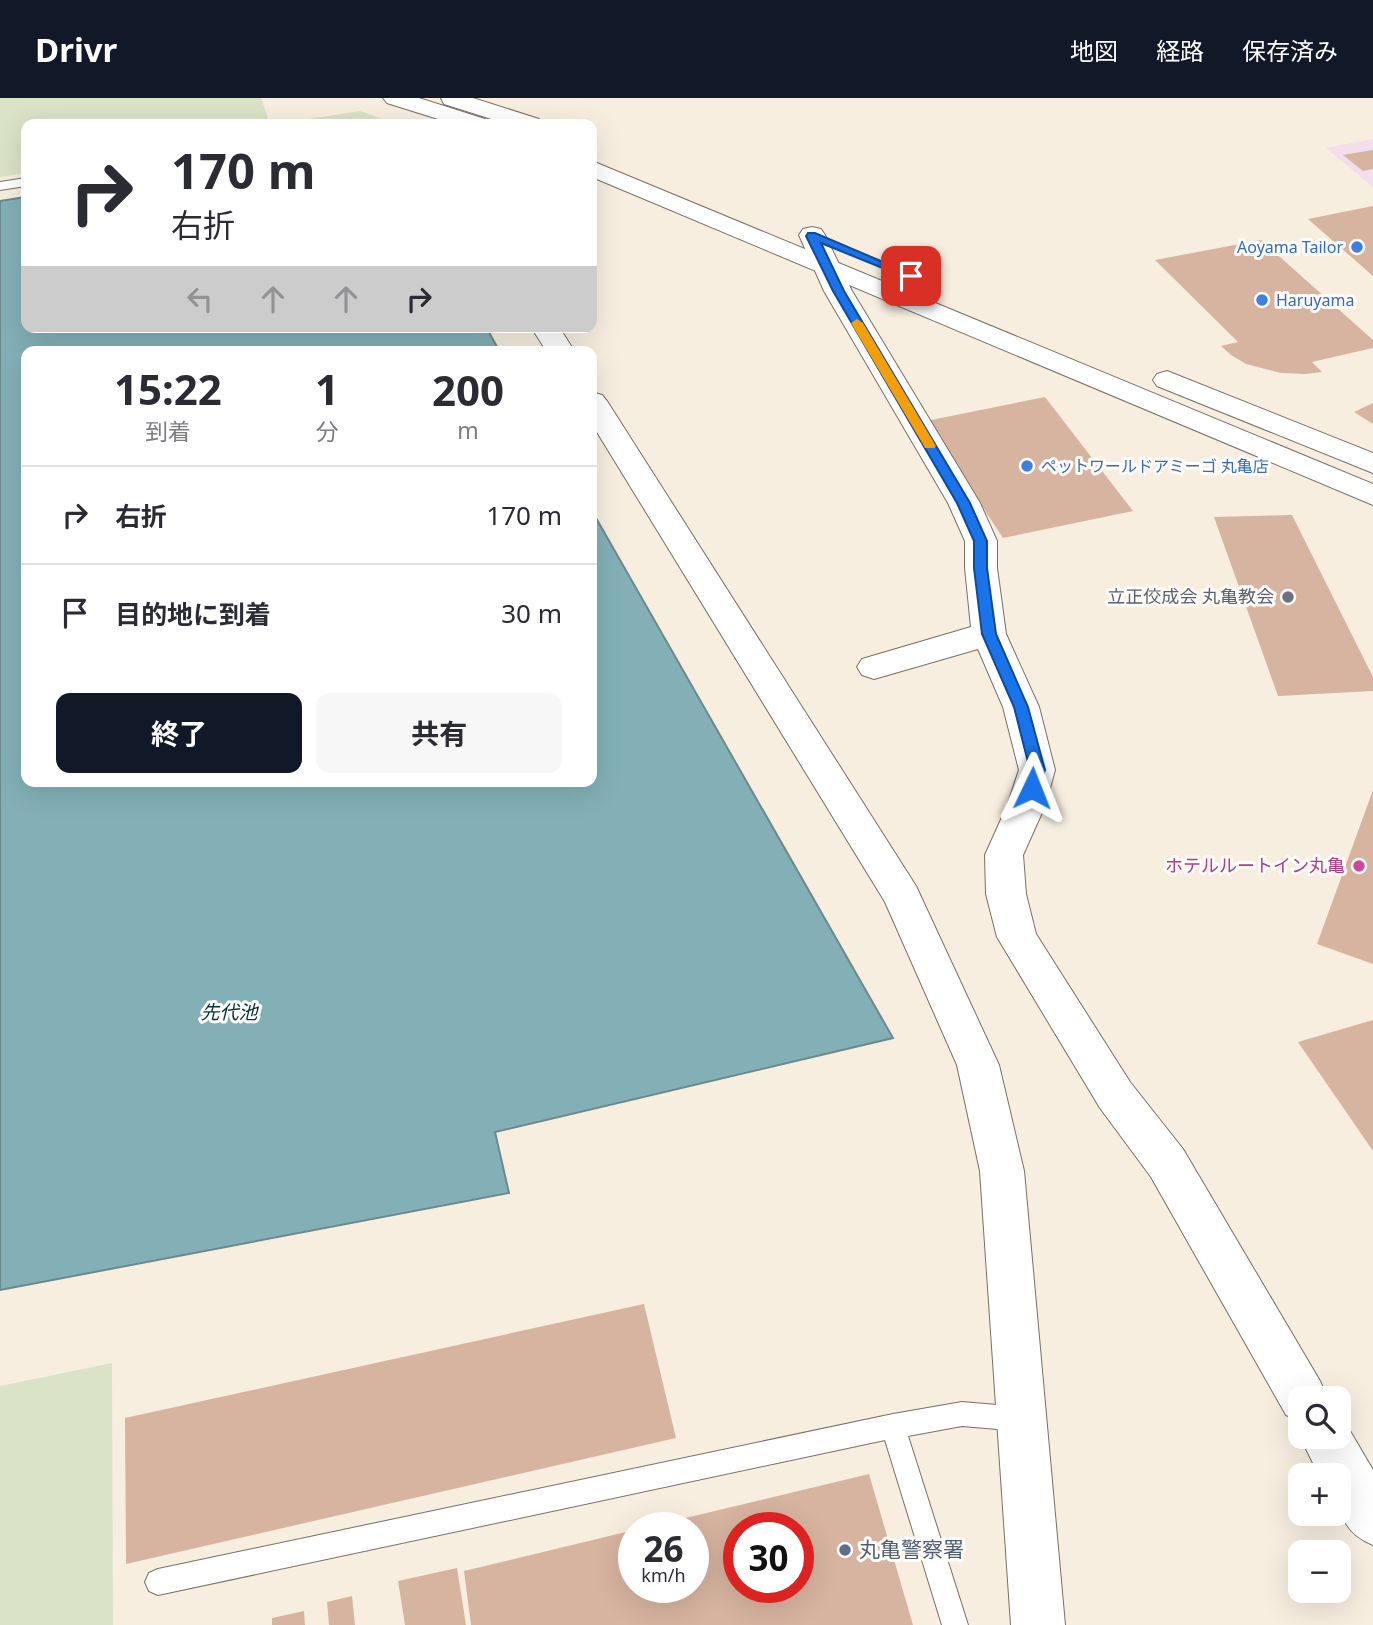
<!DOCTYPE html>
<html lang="ja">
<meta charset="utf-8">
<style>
:root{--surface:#fff;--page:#f7f7f7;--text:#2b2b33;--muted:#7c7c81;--line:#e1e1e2;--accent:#111827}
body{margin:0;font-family:"Noto Sans","Noto Sans JP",sans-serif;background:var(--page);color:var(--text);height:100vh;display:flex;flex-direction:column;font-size:26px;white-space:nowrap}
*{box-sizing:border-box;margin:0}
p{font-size:23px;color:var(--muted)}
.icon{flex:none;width:38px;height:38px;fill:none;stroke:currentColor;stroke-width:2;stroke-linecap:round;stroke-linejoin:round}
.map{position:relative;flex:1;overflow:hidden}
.sheet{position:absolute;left:21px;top:248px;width:576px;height:441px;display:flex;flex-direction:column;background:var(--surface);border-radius:14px;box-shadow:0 7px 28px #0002}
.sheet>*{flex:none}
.top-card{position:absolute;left:21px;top:21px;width:576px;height:214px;border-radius:14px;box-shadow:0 7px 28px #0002;background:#fff;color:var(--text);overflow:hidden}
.buttons{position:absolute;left:1288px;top:1288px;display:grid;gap:14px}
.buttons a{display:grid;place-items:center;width:63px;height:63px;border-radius:14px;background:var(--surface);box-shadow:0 7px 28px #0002;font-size:35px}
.speed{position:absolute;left:618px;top:1414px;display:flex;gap:14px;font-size:35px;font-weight:700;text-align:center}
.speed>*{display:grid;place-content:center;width:91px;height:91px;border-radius:50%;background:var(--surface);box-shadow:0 7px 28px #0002;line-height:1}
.speed small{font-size:18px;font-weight:400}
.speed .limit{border:10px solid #d22;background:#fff;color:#111}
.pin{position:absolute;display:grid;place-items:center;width:60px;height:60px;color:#fff;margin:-30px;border-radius:14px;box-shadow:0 4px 10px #0006}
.me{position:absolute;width:77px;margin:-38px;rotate:2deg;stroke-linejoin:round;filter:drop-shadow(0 0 5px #0008)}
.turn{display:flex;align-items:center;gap:24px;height:147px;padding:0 35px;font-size:32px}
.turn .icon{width:91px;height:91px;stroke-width:2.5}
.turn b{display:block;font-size:49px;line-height:60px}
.lanes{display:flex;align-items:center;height:66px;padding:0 35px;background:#0003;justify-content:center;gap:35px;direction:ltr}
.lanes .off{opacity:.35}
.eta{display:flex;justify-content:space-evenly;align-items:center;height:119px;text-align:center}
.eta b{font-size:42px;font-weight:700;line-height:49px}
.button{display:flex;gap:14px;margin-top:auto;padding:14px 35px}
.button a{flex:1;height:80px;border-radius:14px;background:var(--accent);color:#fff;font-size:28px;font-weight:700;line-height:80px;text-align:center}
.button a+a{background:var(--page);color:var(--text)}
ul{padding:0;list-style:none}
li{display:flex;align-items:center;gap:21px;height:98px;padding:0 35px;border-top:2px solid var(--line)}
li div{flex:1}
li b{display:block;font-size:26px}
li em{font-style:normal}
header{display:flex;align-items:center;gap:42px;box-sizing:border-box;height:98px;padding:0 35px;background:var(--accent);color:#fff}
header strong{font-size:33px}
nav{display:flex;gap:38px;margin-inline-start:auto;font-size:24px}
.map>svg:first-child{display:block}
.industrial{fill:#f3deec}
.green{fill:#dae2c7}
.water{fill:#83b0b7;stroke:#6b8a8d;stroke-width:2}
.building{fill:#d7b4a0;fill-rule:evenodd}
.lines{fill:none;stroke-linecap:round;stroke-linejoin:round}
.lane-casing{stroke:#777064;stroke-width:2}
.street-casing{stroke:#777064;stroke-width:2}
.secondary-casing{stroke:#777064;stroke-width:2}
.lane{fill:#fff;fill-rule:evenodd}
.street{fill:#fff;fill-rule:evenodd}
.secondary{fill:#fff;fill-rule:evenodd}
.route{fill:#1a73e8;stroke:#114b97;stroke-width:2}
.slow{fill:#f59e0b}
.shop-dot{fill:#3f7fe0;stroke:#fefcf9;stroke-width:2.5}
.worship-dot{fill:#6b7280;stroke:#fefcf9;stroke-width:2.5}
.hotel-dot{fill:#d1479c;stroke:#fefcf9;stroke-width:2.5}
.service-dot{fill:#5c6f8a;stroke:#fefcf9;stroke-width:2.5}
.labels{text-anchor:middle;stroke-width:6;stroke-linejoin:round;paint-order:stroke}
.far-shop-label{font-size:16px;fill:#366cbe;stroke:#fefcf9;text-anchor:start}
.worship-label{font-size:18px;fill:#5b616d;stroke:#fefcf9;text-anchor:end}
.hotel-label{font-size:18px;fill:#b23c85;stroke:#fefcf9;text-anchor:end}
.water-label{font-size:19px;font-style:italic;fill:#033238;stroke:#fefcf9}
.near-service-label{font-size:21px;fill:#4e5e75;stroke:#fefcf9;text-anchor:start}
</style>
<header>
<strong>Drivr</strong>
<nav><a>地図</a><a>経路</a><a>保存済み</a></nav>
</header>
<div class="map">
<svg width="1373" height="1527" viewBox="0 0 1373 1527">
<rect width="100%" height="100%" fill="#f7eee0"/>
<polygon class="industrial" points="1373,41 1373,89 1326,50"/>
<g class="green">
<polygon points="0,0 261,0 270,26 26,26 26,75 0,79"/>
<polygon points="360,13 386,22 360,26 277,26"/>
<polygon points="112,1265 113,1527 0,1527 0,1288"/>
</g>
<polygon class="water" points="26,99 26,229 486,229 500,254 26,254 26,684 592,684 592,413 893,940 495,1034 509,1095 0,1192 0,103"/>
<g class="building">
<polygon points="1373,52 1373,71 1363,73 1343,57"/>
<polygon points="1373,108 1373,178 1308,121"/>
<polygon points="1261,142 1373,242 1373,250 1312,264 1322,274 1305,276 1281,275 1246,266 1231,257 1221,248 1238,244 1155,162"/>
<polygon points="1045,299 1133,413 1003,440 926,323"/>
<polygon points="1373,305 1373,326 1354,314"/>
<polygon points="1292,417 1373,579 1373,593 1278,598 1214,419"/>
<polygon points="1373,692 1373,866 1317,846"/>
<polygon points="1373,922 1373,1053 1298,944"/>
<polygon points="644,1206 676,1340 126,1466 125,1320"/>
<path d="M 869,1376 L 913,1527 L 471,1527 L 464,1473 L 634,1432 L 634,1489 L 693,1489 L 693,1430 L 648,1429 ZM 738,1430 L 798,1430 L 798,1489 L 738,1489 Z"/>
<polygon points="457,1470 466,1527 405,1527 398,1483"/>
<polygon points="352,1498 355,1527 329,1527 327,1504"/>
<polygon points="304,1513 305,1527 272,1527 272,1520"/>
</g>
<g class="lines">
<g class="lane-casing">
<g id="lane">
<polygon points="26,80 26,88 0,92 0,84"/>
<polygon points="962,1304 1021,1309 1030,1312 1033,1321 1030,1330 1021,1333 962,1328 908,1338 968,1527 942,1527 885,1342 158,1497 149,1493 145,1484 149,1475 158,1471 893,1316"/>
</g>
</g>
<g class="street-casing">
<g id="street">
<polygon points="812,129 821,131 825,137 852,193 980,405 997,443 997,470 1006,536 1039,609 1055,672 1045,708 1023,757 1026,796 1036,836 1130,984 1183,1051 1320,1283 1327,1300 1300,1300 1300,1323 1286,1317 1151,1079 1100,1010 997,839 986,796 985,757 1007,708 1019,672 1003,609 978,551 874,581 862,577 857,569 862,561 971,529 965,470 965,443 948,405 824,193 799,137 803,131"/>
<polygon points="531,229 559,229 575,254 547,254"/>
<polygon points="592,294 602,297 607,303 916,788 999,967 1024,1073 1065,1527 1011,1527 980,1073 957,967 885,804 592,326"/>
<path d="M 1339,1320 L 1343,1321 L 1373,1372 L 1373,1447 C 1339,1433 1339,1411 1339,1377 L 1319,1377 L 1300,1339 L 1339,1339 Z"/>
</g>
</g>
<g class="secondary-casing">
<g id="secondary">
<polygon points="383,0 419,0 485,21 489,26 454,26 387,5"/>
<polygon points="441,0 473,0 539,21 543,26 507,26 444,6"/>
<polygon points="592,63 1373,386 1373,407 592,79"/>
<polygon points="1167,273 1373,355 1373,375 1157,288 1153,282 1157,276"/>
</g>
</g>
<use href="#lane" class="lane"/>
<use href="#street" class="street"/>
<use href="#secondary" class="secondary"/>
</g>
<polygon class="route" points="808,135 815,135 916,178 907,180 821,145 844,193 970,405 987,443 987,470 996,536 1028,609 1045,672 1037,694 1027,694 1024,690 1030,672 1014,609 982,536 974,470 974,443 957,405 833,193 806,138"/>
<polygon class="slow" points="857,221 863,225 936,348 934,350 925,350 924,348 851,225"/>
<g class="shop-dot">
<circle cx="1357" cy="149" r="7"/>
<circle cx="1262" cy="202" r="7"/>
<circle cx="1027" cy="368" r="7"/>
</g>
<circle class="worship-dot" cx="1288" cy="499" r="7"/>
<circle class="hotel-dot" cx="1359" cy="768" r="7"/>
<circle class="service-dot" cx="845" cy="1452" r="7"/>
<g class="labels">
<g class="far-shop-label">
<text x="1343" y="155" text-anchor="end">Aoyama Tailor</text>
<text x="1276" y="208">Haruyama</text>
<text x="1041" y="374">ペットワールドアミーゴ 丸亀店</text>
</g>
<g class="worship-label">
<text x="1274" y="505">立正佼成会 丸亀教会</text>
</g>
<g class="hotel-label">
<text x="1345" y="774">ホテルルートイン丸亀</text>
</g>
<g class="water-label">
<text x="229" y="921">先代池</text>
</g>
<g class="near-service-label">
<text x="859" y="1459">丸亀警察署</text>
</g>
</g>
</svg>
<div class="buttons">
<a><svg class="icon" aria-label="search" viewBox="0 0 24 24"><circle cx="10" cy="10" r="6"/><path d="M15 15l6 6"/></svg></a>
<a>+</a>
<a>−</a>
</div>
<div class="speed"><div>26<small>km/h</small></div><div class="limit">30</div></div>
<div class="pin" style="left:911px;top:178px;background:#d93025"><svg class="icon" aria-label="arrive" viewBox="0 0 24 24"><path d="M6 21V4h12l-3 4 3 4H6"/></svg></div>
<svg class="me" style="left:1032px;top:690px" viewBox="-20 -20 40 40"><path d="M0-17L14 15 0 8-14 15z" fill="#1a73e8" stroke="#fff" stroke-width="4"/></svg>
<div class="top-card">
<div class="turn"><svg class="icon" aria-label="right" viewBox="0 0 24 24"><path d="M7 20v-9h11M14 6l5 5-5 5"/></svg><div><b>170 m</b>右折</div></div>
<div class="lanes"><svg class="icon off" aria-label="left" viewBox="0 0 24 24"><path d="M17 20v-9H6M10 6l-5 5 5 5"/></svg><svg class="icon off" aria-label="ahead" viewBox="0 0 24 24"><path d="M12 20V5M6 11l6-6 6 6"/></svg><svg class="icon off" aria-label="ahead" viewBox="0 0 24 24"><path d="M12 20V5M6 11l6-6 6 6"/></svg><svg class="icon" aria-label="right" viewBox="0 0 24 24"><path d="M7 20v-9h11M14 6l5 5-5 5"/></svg></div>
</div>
<section class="sheet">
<div class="eta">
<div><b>15:22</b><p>到着</p></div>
<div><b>1</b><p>分</p></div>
<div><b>200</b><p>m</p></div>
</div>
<ul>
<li><svg class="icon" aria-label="right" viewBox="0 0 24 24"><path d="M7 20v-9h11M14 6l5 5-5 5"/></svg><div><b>右折</b></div><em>170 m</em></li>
<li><svg class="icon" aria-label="arrive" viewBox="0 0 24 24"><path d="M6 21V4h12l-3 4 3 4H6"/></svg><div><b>目的地に到着</b></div><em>30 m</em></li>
</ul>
<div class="button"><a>終了</a><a>共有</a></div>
</section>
</div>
